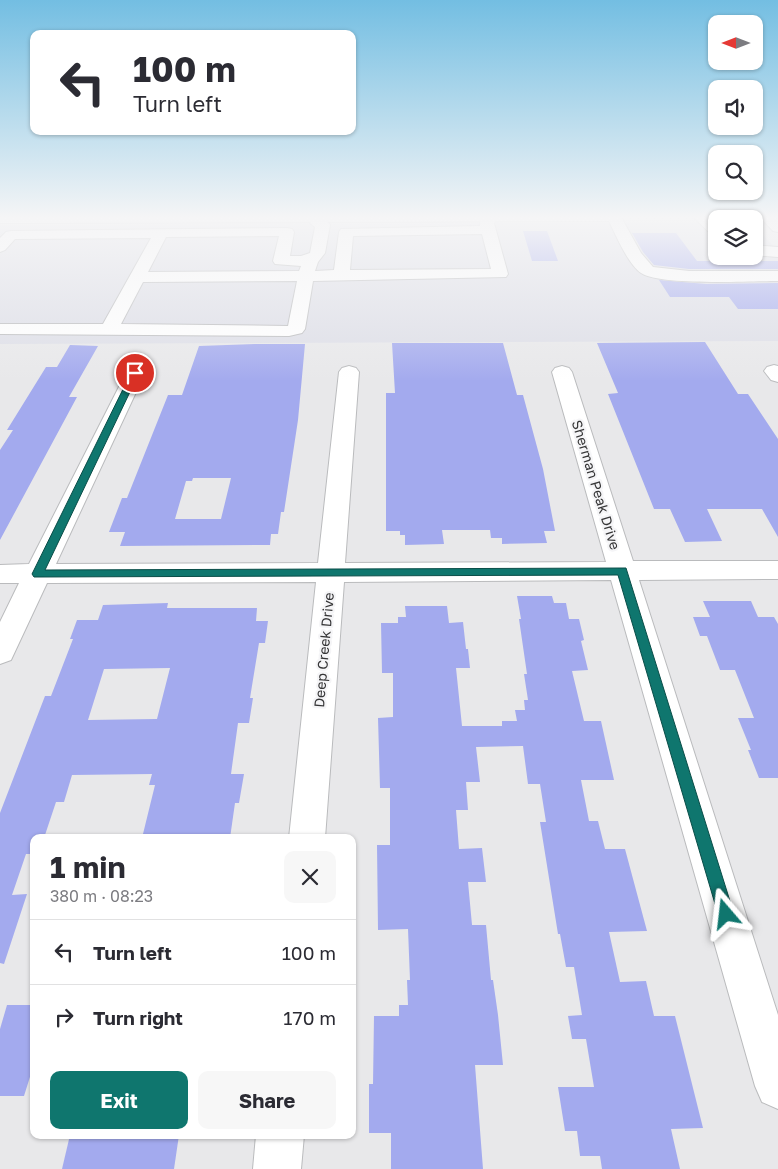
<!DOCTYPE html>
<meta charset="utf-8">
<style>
:root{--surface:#fff;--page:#f7f7f7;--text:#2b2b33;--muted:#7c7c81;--line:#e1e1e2;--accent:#0f766e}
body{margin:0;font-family:"Golos Text",sans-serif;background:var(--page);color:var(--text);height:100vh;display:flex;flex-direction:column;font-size:19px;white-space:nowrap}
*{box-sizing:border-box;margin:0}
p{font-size:16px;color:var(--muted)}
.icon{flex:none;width:28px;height:28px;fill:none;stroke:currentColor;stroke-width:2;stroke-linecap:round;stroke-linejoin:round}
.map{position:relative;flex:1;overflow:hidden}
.side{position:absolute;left:30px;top:834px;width:326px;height:305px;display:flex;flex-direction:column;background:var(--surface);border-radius:10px;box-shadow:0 1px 4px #0004}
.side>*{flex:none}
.banner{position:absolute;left:30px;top:30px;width:326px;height:105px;border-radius:10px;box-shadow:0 1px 4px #0004;background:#fff;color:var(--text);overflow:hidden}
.needle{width:32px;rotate:270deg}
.buttons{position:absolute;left:708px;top:15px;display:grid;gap:10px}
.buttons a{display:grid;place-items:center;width:55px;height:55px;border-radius:10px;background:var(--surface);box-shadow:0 1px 4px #0004;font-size:25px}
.pin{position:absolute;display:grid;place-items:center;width:42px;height:42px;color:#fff;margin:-21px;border:2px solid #fff;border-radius:50%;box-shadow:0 1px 5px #0007}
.me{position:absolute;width:55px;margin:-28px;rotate:343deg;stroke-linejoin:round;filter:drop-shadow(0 0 4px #0008)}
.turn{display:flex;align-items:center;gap:18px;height:105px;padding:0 20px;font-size:22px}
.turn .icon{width:65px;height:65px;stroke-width:2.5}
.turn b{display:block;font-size:35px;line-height:42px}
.round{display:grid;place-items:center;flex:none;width:52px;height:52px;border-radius:10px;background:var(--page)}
.overview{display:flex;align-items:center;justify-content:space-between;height:85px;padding:0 20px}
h1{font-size:30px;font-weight:700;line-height:38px}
.cta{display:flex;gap:10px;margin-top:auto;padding:10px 20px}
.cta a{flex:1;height:58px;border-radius:10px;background:var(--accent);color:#fff;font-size:20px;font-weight:700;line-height:58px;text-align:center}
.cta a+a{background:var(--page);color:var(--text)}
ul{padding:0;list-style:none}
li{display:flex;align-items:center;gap:15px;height:65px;padding:0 20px;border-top:1px solid var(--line)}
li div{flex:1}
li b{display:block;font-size:19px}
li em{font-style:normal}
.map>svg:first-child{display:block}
.built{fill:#dddee7}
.building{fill:#a3aaee;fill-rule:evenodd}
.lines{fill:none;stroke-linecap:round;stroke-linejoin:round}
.minor-casing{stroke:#babbbd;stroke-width:2}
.major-casing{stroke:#babbbd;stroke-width:2}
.minor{fill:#fff;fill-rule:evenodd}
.major{fill:#fff;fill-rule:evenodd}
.route{fill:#0f766e;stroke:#0a4d48}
.labels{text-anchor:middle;stroke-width:4.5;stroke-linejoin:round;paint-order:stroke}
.street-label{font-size:14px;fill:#363637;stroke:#f5f5f7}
</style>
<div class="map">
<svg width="778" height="1169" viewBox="0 0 778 1169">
<rect width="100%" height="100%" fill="#e8e8ea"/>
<polygon class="built" points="716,223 716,256 754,256 754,225 778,251 778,341 0,344 0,225"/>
<g class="building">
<polygon points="523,231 547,231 558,261 532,261"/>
<polygon points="632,233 676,233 697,261 778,261 778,269 689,269 654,265 643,252"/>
<polygon points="659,280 706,284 778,283 778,309 738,309 729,297 670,297"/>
<polygon points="705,342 738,394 748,394 778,439 778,537 762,509 707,509 722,541 685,542 670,509 654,509 608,394 618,393 597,343"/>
<polygon points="392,343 503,343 517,395 523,395 543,469 555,531 544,531 547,543 502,544 502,538 491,538 490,530 442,530 444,544 405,545 405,535 400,535 400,531 386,531 386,393 395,393"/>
<path d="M 255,344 L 305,344 L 298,420 L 284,512 L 281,512 L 278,534 L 271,534 L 270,545 L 120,546 L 125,532 L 109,532 L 122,498 L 127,498 L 168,395 L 182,395 L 199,346 ZM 193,478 L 231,478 L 221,519 L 175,519 L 186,481 L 192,481 Z"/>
<polygon points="70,345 98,346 69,397 77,397 0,540 0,450 13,430 7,430 46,367 57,367"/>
<polygon points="517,596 552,596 554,603 566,603 569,619 579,619 584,640 581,641 588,670 572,671 584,721 601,721 614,780 581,780 589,821 598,821 605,849 625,849 647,931 609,932 620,982 646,981 654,1016 675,1016 703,1128 671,1129 680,1169 602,1169 600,1156 580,1156 577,1131 565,1131 558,1087 594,1087 586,1039 572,1039 568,1016 582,1015 574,967 566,967 560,934 558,934 540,822 546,822 540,784 528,784 523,746 476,747 480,782 466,782 468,810 456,810 459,849 482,848 486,882 468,882 472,925 486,925 491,980 493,980 498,1015 503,1065 475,1065 483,1169 391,1169 391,1133 369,1133 369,1084 373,1084 374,1016 399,1016 399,1005 408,1005 407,980 410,980 408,929 378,930 377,845 390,845 390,788 380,788 378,718 393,717 393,673 382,673 381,623 398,623 398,617 406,617 405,606 447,606 449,623 463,622 466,649 468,649 470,668 456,668 462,726 502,726 502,721 517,721 515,710 525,710 524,700 528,700 524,674 527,674 519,619 521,619"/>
<polygon points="703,601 751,601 758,617 774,617 778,624 778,778 759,778 748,750 751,750 738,718 754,718 735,670 720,670 707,636 700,636 693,617 710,617"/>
<path d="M 168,603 L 167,608 L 257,608 L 256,621 L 268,621 L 265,643 L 259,643 L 250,698 L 253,698 L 249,723 L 238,723 L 231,774 L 244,774 L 239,803 L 235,803 L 230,838 L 142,838 L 155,785 L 149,785 L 152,774 L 72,775 L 64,802 L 56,802 L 44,838 L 34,838 L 34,854 L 26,854 L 12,895 L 27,894 L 4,964 L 0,963 L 0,813 L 45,696 L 51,696 L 73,639 L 70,639 L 77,620 L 98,620 L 103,605 ZM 170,668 L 157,719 L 88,720 L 104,669 Z"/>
<polygon points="7,1005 34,1005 34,1064 24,1096 0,1096 0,1029"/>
<polygon points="70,1135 179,1135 174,1169 62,1169"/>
</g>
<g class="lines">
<g class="minor-casing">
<g id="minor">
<path d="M 484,217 L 498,218 L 494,223 L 508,274 L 506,277 L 313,281 L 305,329 L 302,333 L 289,336 L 0,334 L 0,324 L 103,324 L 151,238 L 15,239 L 5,250 L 0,252 L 0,238 L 6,232 L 11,231 L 287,228 L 292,229 L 294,232 L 290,256 L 301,256 L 310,253 L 315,227 L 310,223 L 312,220 C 318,218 326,219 330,225 L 325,253 L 318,262 L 315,271 L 334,270 L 339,232 L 341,229 L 480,226 L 480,222 ZM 482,234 L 491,269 L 350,270 L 353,236 ZM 279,236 L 273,261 L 275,264 L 301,266 L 299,271 L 148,272 L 166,237 ZM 297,281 L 288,326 L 121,324 L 143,282 Z"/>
<path d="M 607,217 L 621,217 L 641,253 L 653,267 L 689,271 L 778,271 L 778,281 C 751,281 660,286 641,273 C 627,263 615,233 607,217 Z"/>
<polygon points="693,217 709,217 716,224 716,235 711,234"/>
<polygon points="760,217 775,217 778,220 778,232 773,231"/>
<polygon points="754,245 778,247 778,257 754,255"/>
<polygon points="774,365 778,366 778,382 771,380 764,371 767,367"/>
<polygon points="349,366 356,368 359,372 345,563 606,562 552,372 555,368 562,366 569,368 572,372 633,561 778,561 778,579 639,580 778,1015 778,1109 762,1102 755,1086 611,580 344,582 325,838 289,838 316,582 47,583 11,660 0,664 0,622 19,583 0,583 0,565 29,564 128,369 135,367 142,369 145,373 56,564 318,563 339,372 342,368"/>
<polygon points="256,1135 304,1135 301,1169 253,1169"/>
</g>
</g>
<g class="major-casing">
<polygon id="major" points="0,217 623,217 616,221 0,223"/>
</g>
<use href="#minor" class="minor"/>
<use href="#major" class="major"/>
</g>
<linearGradient id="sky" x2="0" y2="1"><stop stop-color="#73bee2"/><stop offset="0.57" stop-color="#f5f5f6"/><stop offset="1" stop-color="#f5f5f6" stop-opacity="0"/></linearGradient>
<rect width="778" height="381" fill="url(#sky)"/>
<polygon class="route" points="135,371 139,373 45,570 626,568 734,914 732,920 726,922 720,920 718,914 618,575 34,577 32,574 131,373"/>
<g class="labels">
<g class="street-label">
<text transform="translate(596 485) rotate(73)" y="5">Sherman Peak Drive</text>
<text transform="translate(324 650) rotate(-85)" y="5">Deep Creek Drive</text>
</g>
</g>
</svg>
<div class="buttons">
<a><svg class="needle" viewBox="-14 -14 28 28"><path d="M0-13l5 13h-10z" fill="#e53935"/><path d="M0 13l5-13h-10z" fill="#7c7c81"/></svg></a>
<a><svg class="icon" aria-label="sound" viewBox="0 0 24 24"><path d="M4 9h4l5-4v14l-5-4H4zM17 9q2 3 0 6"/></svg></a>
<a><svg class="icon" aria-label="search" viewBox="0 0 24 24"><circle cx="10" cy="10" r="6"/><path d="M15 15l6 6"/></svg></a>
<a><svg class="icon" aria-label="layers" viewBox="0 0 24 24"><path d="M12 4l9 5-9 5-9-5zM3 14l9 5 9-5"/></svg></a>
</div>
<div class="pin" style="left:135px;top:373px;background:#d93025"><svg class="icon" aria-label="arrive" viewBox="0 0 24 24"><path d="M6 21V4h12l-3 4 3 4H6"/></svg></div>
<svg class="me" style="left:726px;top:914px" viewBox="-20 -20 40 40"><path d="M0-17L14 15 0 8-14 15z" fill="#0f766e" stroke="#fff" stroke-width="4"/></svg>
<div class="banner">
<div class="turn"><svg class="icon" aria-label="left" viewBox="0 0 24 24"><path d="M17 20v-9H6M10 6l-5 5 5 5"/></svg><div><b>100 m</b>Turn left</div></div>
</div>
<section class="side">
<div class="overview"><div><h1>1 min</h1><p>380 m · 08:23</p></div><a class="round"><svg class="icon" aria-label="close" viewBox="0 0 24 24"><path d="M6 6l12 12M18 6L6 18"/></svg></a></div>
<ul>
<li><svg class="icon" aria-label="left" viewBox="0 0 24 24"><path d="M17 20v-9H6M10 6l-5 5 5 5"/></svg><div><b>Turn left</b></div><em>100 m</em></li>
<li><svg class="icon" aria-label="right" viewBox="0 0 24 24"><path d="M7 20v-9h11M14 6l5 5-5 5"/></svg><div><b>Turn right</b></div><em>170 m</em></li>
</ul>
<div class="cta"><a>Exit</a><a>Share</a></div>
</section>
</div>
